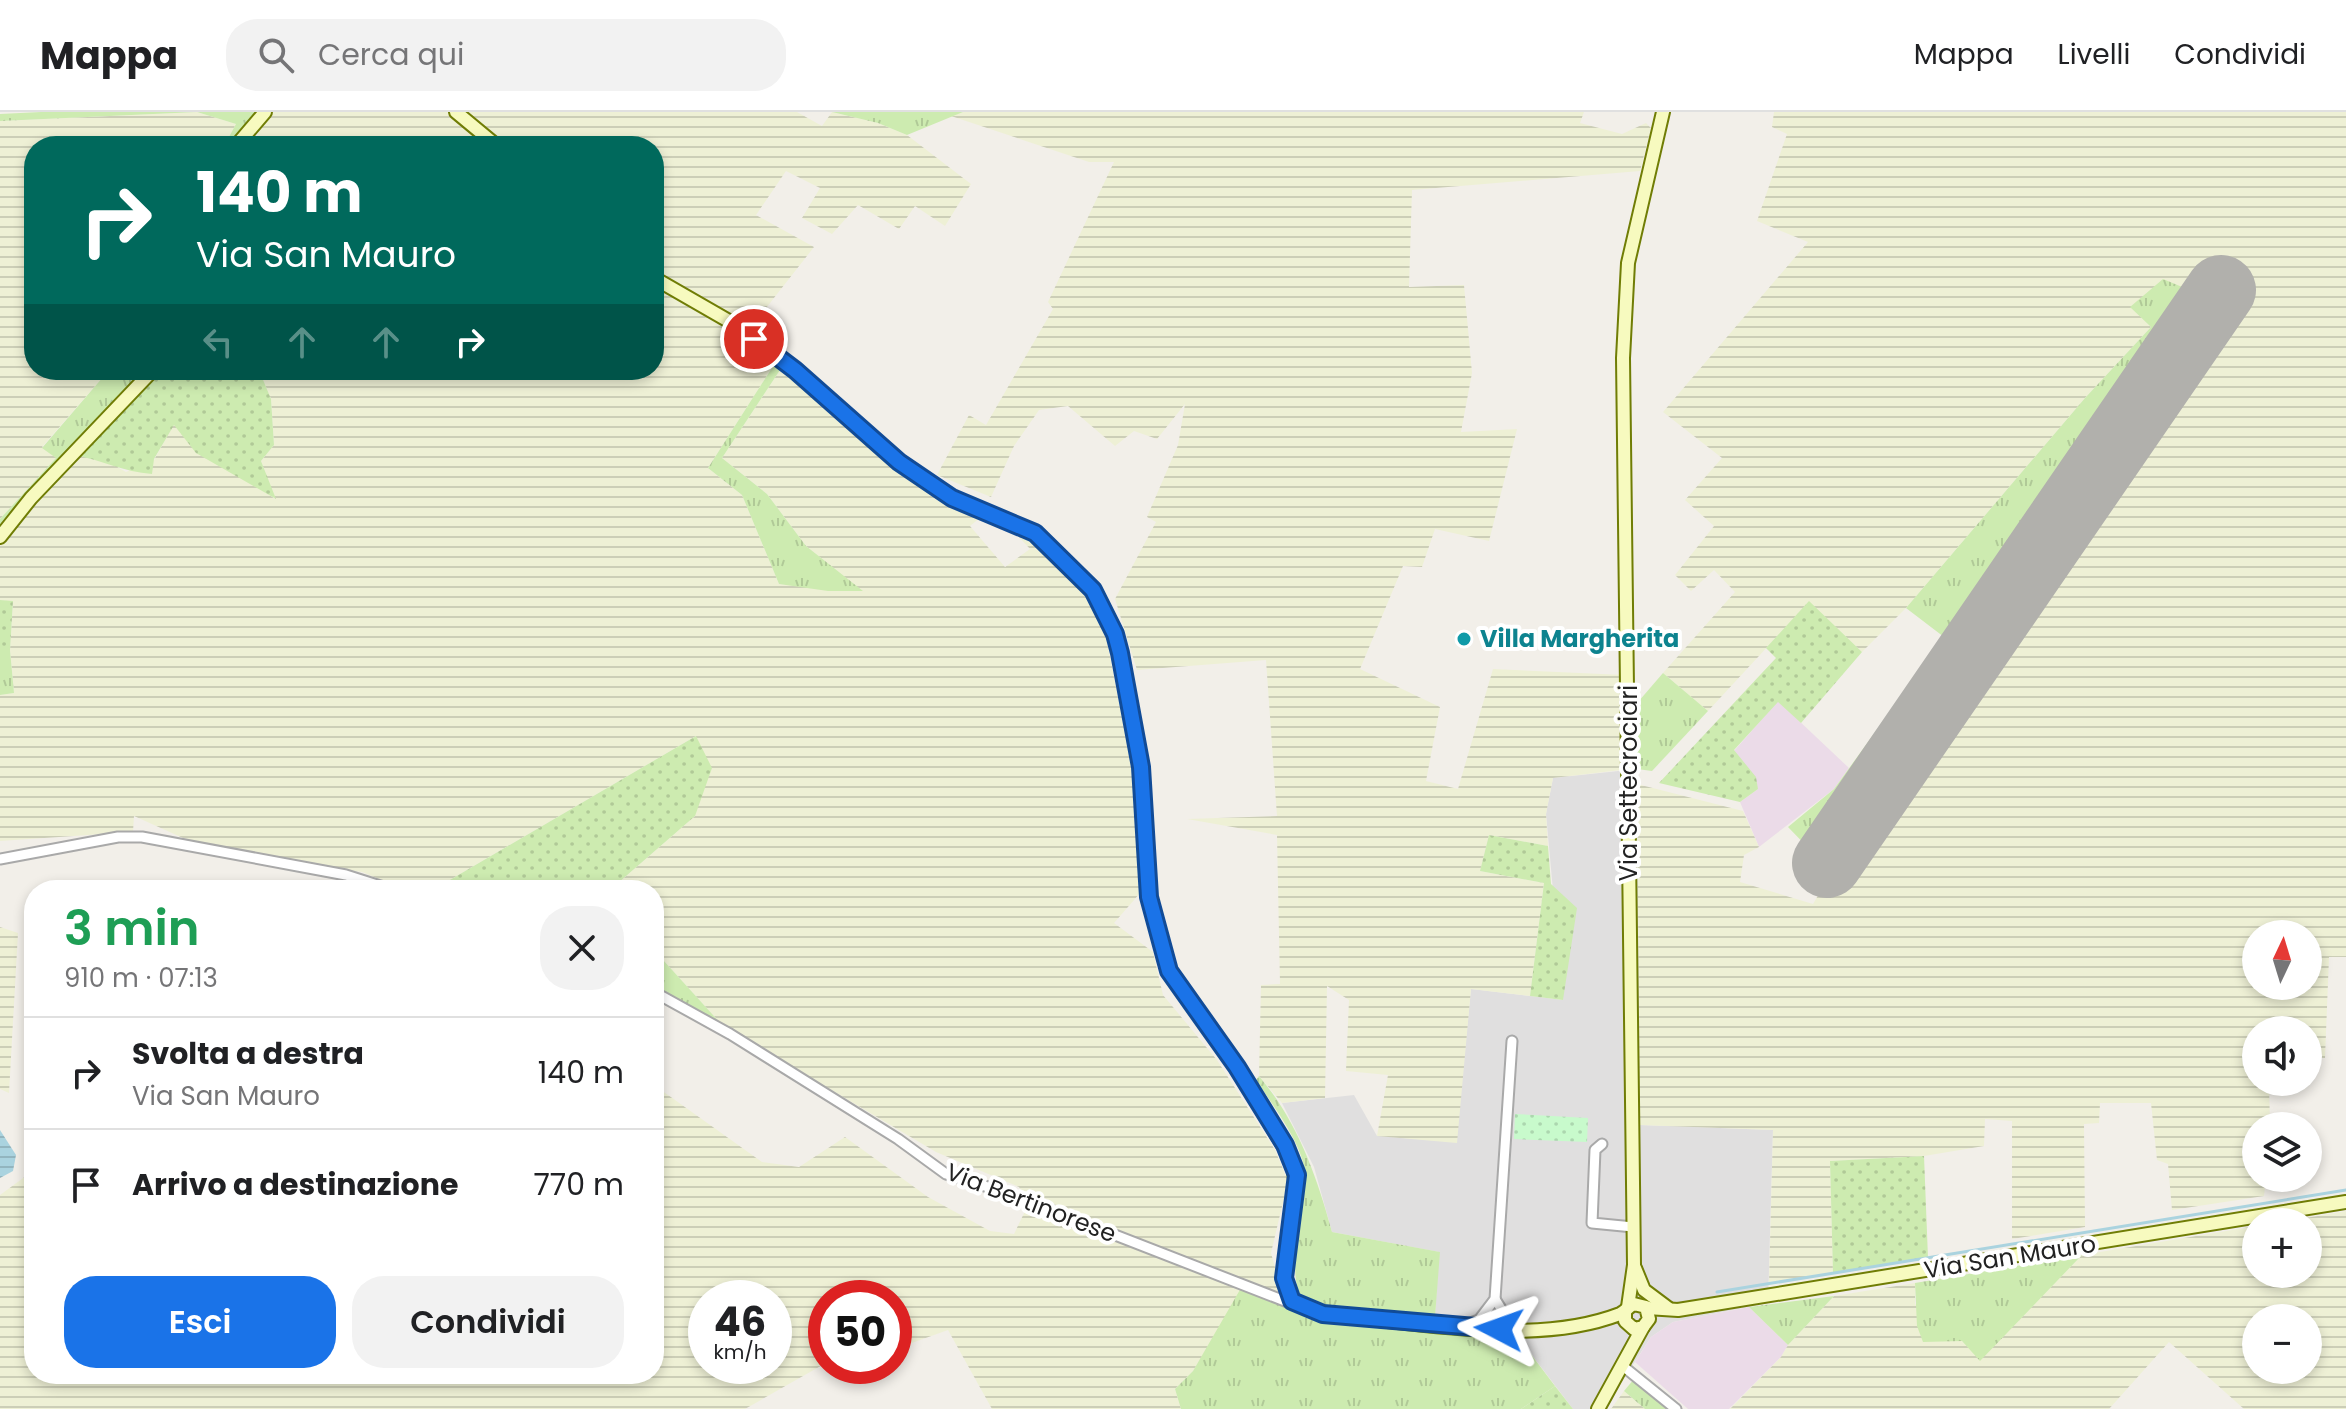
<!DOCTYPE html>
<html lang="it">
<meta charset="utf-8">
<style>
:root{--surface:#fff;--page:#f2f2f2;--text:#202124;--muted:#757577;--line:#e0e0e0;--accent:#1a73e8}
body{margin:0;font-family:Poppins,sans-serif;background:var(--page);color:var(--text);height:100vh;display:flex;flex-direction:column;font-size:30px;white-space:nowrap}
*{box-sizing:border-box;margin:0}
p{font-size:26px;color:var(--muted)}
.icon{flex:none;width:44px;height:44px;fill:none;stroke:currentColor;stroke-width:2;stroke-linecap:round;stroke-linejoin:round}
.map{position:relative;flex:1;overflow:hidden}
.details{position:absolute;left:24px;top:768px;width:640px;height:504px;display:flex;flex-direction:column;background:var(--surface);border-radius:32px;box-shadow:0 4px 12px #0003}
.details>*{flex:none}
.top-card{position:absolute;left:24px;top:24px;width:640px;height:244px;border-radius:32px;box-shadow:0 4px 12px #0003;background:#00695c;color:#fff;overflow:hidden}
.needle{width:52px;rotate:4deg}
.fabs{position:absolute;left:2242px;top:808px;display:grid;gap:16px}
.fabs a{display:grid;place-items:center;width:80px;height:80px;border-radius:50%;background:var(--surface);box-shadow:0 4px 12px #0003;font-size:40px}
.speed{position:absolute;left:688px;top:1168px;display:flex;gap:16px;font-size:40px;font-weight:700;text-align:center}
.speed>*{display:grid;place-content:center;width:104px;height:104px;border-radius:50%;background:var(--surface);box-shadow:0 4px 12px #0003;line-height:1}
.speed small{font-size:20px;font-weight:400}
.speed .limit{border:12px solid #d22;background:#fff;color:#111}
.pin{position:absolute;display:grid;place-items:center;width:68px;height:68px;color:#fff;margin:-34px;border:4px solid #fff;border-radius:50%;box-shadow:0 2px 8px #0007}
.me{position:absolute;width:88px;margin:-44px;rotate:274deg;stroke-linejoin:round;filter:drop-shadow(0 0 6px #0008)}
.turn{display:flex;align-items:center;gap:28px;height:168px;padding:0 40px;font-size:36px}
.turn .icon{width:104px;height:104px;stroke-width:2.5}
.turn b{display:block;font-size:56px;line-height:68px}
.lanes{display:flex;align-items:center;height:76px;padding:0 40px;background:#0003;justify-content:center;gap:40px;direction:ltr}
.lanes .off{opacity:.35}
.round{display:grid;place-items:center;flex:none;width:84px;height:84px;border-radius:32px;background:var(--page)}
.summary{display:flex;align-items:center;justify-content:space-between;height:136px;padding:0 40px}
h1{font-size:48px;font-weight:600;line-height:60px;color:#1e9e55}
.cta{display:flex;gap:16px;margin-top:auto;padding:16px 40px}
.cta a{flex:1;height:92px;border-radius:32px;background:var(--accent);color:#fff;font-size:32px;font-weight:600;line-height:92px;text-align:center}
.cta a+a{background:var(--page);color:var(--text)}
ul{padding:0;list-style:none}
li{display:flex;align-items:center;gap:24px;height:112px;padding:0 40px;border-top:2px solid var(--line)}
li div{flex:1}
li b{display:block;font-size:30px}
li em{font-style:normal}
header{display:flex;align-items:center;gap:48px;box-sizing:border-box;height:112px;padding:0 40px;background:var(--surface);border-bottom:2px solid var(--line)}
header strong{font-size:38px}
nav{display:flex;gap:44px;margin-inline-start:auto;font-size:28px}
.search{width:560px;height:72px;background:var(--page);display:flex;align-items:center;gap:20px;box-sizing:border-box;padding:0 28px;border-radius:32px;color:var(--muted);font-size:30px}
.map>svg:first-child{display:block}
.residential{fill:#e0dfdf}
.industrial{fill:#ebdbe8}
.farmland{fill:url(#farmland-rules);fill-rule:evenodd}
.grass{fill:url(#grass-tufts)}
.park{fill:url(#park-dots)}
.garden{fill:url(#garden-dots)}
.water{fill:url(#water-rules)}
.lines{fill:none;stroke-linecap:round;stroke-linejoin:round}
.stream{stroke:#aad3df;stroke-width:3}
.runway{stroke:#b1b0ac;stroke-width:70}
.street-casing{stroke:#a9a9a9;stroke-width:13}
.secondary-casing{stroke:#707d05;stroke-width:16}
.street{stroke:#fff;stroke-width:9}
.secondary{stroke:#f7fabf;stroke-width:12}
.route-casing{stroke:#114b97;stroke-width:20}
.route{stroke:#1a73e8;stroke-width:14}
.culture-dot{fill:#0f9aa8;stroke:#fff;stroke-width:3}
.labels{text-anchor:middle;stroke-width:8;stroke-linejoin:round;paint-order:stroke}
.culture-label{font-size:24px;font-weight:bold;fill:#0d838f;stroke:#fff;text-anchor:start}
.street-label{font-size:24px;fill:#222;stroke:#fff}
</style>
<header>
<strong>Mappa</strong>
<div class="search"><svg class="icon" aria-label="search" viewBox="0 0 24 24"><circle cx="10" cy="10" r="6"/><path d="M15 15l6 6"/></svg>Cerca qui</div>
<nav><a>Mappa</a><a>Livelli</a><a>Condividi</a></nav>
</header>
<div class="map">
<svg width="2346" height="1297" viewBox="0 0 2346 1297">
<defs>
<pattern id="farmland-rules" width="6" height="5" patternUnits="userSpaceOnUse" patternTransform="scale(2)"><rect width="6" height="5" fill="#eef0d5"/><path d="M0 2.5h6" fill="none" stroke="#ccceb7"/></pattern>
<pattern id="grass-tufts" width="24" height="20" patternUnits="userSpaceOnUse" patternTransform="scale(2)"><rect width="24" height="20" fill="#cdebb0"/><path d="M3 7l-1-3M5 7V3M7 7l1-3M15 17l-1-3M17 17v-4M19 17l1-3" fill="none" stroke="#b0c997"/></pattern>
<pattern id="park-dots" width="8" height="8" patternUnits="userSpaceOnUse" patternTransform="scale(2)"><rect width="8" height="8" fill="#c8facc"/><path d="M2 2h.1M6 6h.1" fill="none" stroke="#acd6af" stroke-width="1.8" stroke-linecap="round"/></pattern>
<pattern id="garden-dots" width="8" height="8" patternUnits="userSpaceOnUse" patternTransform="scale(2)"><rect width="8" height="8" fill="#cdebb0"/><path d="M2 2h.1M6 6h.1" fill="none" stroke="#b0c997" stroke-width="1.8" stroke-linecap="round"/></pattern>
<pattern id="water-rules" width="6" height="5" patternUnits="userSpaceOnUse" patternTransform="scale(2)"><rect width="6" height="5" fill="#aad3df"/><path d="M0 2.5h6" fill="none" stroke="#92b5bf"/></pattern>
</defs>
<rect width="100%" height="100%" fill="#f2efe9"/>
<polygon class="residential" points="1637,657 1640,1013 1773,1018 1768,1191 1673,1210 1651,1225 1604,1297 1573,1297 1518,1225 1434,1218 1439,1140 1332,1120 1314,1055 1282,991 1354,983 1377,1024 1456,1030 1471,877 1563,888 1546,702 1553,666"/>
<g class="industrial">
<polygon points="1778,589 1849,656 1834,677 1759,735 1740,690 1758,677 1734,639"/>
<polygon points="1749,1195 1788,1233 1781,1245 1729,1297 1688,1297 1635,1250 1651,1225 1673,1210"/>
</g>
<g class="farmland">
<polygon points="197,0 236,12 224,34 34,34 34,258 109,258 42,335 57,346 0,407 0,9"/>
<path d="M 269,0 L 797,0 L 822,14 L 832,0 L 878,11 L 907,23 L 971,72 L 945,114 L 915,94 L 899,117 L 858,93 L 832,122 L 802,106 L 820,76 L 786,59 L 756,103 L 814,135 L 752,214 L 777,248 L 708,356 L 742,383 L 779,472 L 862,479 L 806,434 L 767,382 L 722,346 L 784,252 L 890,343 L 986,401 L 970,414 L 1005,455 L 1030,437 L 1006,411 L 1051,438 L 1081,469 L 1102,504 L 1133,662 L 1141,780 L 1114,811 L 1153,840 L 1163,883 L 1217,948 L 1275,1038 L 1288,1069 L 1271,1141 L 1283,1184 L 1216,1221 L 1193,1259 L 1175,1277 L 1181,1297 L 992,1297 L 948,1218 L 909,1232 L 894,1243 L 894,1186 L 826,1186 L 826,1251 L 745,1297 L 0,1297 L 0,1083 L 34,1058 L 34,1262 L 654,1262 L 654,973 L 762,1050 L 799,1055 L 845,1025 L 928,1085 L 990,1119 L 1014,1122 L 1028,1093 L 1019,1075 L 936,1040 L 723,914 L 654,838 L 654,778 L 610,778 L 695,704 L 696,624 L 443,772 L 425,778 L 406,778 L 362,760 L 240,743 L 183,726 L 134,704 L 133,720 L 0,729 L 0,583 L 14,581 L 10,538 L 13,490 L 0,488 L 0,434 L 74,343 L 105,348 L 126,360 L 154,348 L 174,312 L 275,387 L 261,349 L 274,333 L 271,287 L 259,258 L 654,258 L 654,34 L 252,34 ZM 706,1186 L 774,1186 L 774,1254 L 706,1254 Z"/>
<polygon points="963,0 1584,0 1580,11 1622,22 1646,11 1651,16 1640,59 1412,78 1409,175 1464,173 1472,261 1461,320 1517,317 1489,429 1435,417 1422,455 1403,454 1360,557 1440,595 1426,669 1458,677 1493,557 1624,563 1621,658 1553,666 1546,702 1548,734 1489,723 1480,759 1544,771 1530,884 1471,877 1457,1031 1377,1024 1388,963 1346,959 1349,888 1327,874 1325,986 1282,991 1259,964 1261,873 1280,872 1277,723 1187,707 1277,704 1266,548 1137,558 1115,487 1156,410 1147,405 1178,333 1185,292 1157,327 1134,319 1115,334 1068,294 1039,298 1014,334 991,385 937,363 969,303 986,313 1053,197 1048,190 1114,50 1089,50 951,4"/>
<path d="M 1774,0 L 2346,0 L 2346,845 L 2329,845 L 2325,946 L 2308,945 L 2308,918 L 2256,918 L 2256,970 L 2269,970 L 2270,1014 L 2256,1014 L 2256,1066 L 2266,1066 L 2264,1084 L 2172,1098 L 2168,1052 L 2157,1048 L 2151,991 L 2100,991 L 2099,1011 L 2084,1012 L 2085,1115 L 2012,1127 L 2012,1009 L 1985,1007 L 1984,1034 L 1924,1044 L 1830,1049 L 1833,1161 L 1769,1170 L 1773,1018 L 1640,1013 L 1637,672 L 1743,699 L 1759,735 L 1744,743 L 1740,770 L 1813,792 L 1833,758 L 2235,181 L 2198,168 L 2187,177 L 2163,168 L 2131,195 L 2151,215 L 2085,286 L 1906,496 L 1862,540 L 1809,490 L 1708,599 L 1663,561 L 1735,480 L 1714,458 L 1691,479 L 1675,463 L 1714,414 L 1685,388 L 1722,346 L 1663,300 L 1808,130 L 1757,109 L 1787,22 L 1772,15 ZM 2256,822 L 2308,822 L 2308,874 L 2256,874 Z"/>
<polygon points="0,815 18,821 9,981 0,977"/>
<path d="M 2346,1099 L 2346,1297 L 2244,1297 L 2169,1230 L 2109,1297 L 1730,1297 L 1781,1245 L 1788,1233 L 1834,1184 L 1915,1171 L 1915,1192 L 1962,1229 L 1980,1248 L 2082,1143 L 2256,1114 L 2256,1162 L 2308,1162 L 2308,1110 L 2283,1110 ZM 2256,1206 L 2308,1206 L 2308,1258 L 2256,1258 Z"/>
<polygon points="1624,1279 1645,1297 1611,1297"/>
</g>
<g class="grass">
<polygon points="41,0 257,0 231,34 224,34 236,12 197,0 0,9 0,2"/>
<polygon points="832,0 963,0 907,23 878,11"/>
<polygon points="2163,167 2187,177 2198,168 2213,173 2114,308 1817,745 1788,715 1834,677 1944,525 1906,496 2085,286 2151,215 2130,195"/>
<polygon points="777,248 784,252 722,346 767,382 806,434 863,479 828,479 779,472 742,383 708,356"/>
<polygon points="109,258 147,258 58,347 0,418 0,407 56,346 42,336"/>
<polygon points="0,538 10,538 14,581 0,583"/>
<polygon points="1663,561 1708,599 1652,659 1637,657 1638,590"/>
<polygon points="654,838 723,914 654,875"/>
<path d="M 1259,964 C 1298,1011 1316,1062 1332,1120 L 1440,1140 L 1435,1205 C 1411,1204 1322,1204 1307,1192 C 1280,1170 1308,1091 1305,1060 C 1302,1031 1272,992 1256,968 Z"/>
<polygon points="2082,1143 1980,1249 1962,1229 1923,1230 1917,1214 1915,1171"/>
<polygon points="1241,1176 1308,1204 1357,1212 1518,1225 1555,1274 1521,1297 1181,1297 1175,1277 1193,1259"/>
<polygon points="1834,1184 1788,1233 1749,1195"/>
<polygon points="1634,1267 1669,1297 1645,1297 1624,1279"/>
</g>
<polygon class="park" points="1515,1002 1588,1006 1587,1030 1514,1027"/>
<g class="garden">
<path d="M 160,258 L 259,258 L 271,287 L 274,333 L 261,349 L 276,387 L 196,341 L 174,313 L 154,347 L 152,362 C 124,360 102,348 74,343 Z"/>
<polygon points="0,488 13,489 10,538 0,538"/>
<polygon points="1809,489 1862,540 1801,611 1778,590 1734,638 1756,665 1758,677 1740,690 1659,671 1776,546 1766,536"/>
<polygon points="696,624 712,656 695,704 610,778 425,778 443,772"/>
<polygon points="1489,723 1548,734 1551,772 1577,796 1563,888 1530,884 1544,771 1480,759"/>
<polygon points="1924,1044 1928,1146 1833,1161 1830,1049"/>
<polygon points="1555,1274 1573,1297 1521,1297"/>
</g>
<polygon class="water" points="0,1018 16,1043 13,1059 0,1066"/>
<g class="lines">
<polyline class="stream" points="1717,1180 2346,1078"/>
<polyline class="runway" points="1827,751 2221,178"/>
<g class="street-casing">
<g id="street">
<polyline points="0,747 118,725 142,725 346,763 393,778"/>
<polyline points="654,880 730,922 898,1027 946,1062 1007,1081 1295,1193"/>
<polyline points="1602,1032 1595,1038 1592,1111 1633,1115"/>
<polyline points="1495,1187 1508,1208 1523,1218"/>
<polyline points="1462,1214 1479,1208 1495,1187 1512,929"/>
<polyline points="1624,1255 1676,1297"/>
</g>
</g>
<g class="secondary-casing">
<g id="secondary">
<polyline points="456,0 497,34"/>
<polyline points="236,34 265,0"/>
<path d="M 654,166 L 734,212 L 795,258 L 899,350 L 952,386 L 1035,421 L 1093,478 L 1115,522 L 1120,541 L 1141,655 L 1149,785 L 1169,859 L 1237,955 L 1293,1050 L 1296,1077 L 1284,1166 L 1292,1189 L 1323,1202 L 1347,1205 C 1434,1212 1536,1234 1620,1202 C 1626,1199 1628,1195 1634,1192 L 1646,1195 L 1649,1207 L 1643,1215 L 1634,1217 L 1625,1209 L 1625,1200"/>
<polyline points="0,425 31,386 153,258"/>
<polyline points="1635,1156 1644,1178 1668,1196"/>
<polyline points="1628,1195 1634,1153 1623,246 1628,151 1663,0"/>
<polyline points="1647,1196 1678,1198 2346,1090"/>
<polyline points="1598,1297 1643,1215"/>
</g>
</g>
<use href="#street" class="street"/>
<use href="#secondary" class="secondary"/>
</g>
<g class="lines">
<g class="route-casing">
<polyline id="route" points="754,227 795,258 899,350 952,386 1035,421 1093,478 1115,522 1120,541 1141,655 1149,785 1169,859 1237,955 1285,1033 1297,1063 1284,1166 1292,1189 1323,1202 1499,1217"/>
</g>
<use href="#route" class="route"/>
</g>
<circle class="culture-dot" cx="1464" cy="527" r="8"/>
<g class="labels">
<g class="culture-label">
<text x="1480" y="535">Villa Margherita</text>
</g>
<g class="street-label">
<text transform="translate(1629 671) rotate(-90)" y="8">Via Settecrociari</text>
<text transform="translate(1031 1091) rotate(21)" y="8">Via Bertinorese</text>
<text transform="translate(2010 1145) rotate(-9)" y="8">Via San Mauro</text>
</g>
</g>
</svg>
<div class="fabs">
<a><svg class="needle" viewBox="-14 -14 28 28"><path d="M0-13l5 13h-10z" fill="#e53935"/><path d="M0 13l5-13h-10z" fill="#757577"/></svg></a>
<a><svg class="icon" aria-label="sound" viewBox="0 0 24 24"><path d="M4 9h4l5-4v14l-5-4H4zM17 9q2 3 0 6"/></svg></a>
<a><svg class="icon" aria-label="layers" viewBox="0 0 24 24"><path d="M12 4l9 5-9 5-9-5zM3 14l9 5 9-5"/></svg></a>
<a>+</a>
<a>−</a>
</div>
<div class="speed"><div>46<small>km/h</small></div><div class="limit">50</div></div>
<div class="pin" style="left:754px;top:227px;background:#d93025"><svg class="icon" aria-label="arrive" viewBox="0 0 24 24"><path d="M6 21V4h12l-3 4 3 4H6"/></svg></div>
<svg class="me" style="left:1499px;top:1217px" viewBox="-20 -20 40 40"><path d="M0-17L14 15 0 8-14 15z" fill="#1a73e8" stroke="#fff" stroke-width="4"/></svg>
<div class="top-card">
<div class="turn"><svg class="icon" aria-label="right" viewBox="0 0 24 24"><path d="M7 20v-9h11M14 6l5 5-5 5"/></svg><div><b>140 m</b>Via San Mauro</div></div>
<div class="lanes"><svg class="icon off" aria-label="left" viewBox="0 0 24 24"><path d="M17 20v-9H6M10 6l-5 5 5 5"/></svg><svg class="icon off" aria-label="ahead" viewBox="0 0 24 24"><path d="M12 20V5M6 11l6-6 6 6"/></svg><svg class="icon off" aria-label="ahead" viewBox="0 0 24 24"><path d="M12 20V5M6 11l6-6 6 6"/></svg><svg class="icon" aria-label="right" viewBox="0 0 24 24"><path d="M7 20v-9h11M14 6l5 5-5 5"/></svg></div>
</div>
<section class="details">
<div class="summary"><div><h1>3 min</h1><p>910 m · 07:13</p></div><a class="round"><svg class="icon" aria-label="close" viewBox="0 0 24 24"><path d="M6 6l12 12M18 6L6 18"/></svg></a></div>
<ul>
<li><svg class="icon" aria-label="right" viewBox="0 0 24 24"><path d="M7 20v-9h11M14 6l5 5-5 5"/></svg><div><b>Svolta a destra</b><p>Via San Mauro</p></div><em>140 m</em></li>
<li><svg class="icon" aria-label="arrive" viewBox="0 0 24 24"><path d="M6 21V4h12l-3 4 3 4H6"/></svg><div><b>Arrivo a destinazione</b></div><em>770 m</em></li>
</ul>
<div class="cta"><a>Esci</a><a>Condividi</a></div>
</section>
</div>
